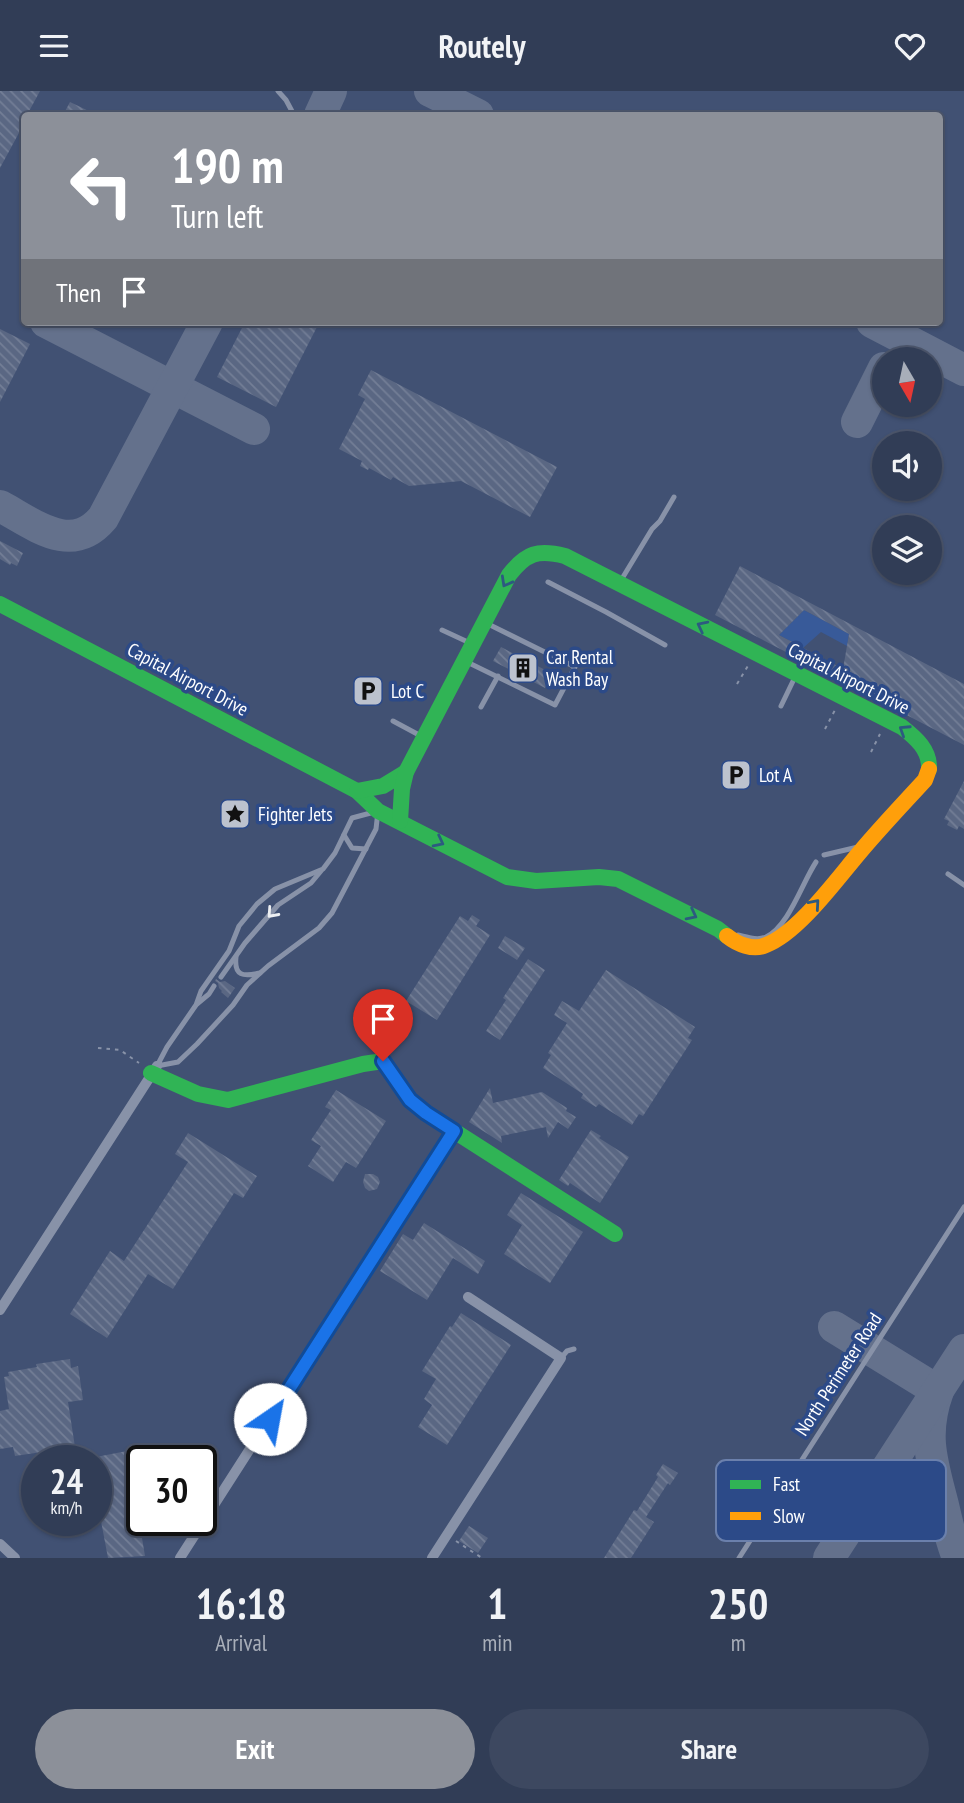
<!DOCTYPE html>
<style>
:root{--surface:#313d56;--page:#3d4860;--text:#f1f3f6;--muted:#a8aeb9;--line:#4c566c;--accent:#8c9099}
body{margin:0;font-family:"PT Sans Narrow",sans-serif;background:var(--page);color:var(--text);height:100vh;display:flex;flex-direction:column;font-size:26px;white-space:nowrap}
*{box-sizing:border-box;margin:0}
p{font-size:23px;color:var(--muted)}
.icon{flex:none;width:38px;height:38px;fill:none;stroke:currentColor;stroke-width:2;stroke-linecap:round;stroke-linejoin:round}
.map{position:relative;height:1467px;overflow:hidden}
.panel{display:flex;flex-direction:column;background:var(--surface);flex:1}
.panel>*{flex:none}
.top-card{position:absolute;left:21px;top:21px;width:922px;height:214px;border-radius:7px;box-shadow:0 2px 5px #0004,0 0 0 2px var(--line);background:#8c9099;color:#fff;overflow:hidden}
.needle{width:46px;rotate:171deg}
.tools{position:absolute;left:872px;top:256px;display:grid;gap:14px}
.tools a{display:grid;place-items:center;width:70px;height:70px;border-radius:50%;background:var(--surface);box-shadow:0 2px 5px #0004,0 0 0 2px var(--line);font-size:35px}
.speed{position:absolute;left:21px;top:1354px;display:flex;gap:14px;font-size:35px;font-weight:700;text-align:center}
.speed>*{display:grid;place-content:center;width:91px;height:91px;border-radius:50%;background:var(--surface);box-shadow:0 2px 5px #0004,0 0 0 2px var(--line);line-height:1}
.speed small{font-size:18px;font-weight:400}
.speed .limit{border:4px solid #111;border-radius:10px;background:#fff;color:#111}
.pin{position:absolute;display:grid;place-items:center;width:60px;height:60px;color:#fff;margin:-72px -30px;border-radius:50% 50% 50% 0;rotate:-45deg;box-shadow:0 0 7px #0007}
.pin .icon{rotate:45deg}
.me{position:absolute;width:77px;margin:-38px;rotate:33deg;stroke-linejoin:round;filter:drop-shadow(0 0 5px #0008)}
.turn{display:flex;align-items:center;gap:24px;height:147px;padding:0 35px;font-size:32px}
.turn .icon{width:91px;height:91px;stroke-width:2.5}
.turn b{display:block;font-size:49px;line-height:60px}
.then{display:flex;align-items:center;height:66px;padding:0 35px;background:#0003;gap:14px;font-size:26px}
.eta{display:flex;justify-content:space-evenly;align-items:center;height:119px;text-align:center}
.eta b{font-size:42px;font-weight:800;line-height:49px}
.cta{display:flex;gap:14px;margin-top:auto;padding:14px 35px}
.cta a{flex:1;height:80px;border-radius:42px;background:var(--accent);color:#fff;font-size:28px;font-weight:800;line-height:80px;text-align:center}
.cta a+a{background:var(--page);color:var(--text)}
header{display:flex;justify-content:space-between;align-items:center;height:91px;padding:0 35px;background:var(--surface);font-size:32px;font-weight:800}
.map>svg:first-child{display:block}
.garden{fill:#385a99}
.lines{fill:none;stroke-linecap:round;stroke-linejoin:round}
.taxiway{stroke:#64718c;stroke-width:32}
.building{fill:url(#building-back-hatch);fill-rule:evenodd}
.path{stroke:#8892a8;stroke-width:2;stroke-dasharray:3.5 5;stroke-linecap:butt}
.lane{stroke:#8892a8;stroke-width:5}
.street{stroke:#8892a8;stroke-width:10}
.fast{stroke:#30b455;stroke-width:16}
.slow{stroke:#ff9f0a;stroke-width:16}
.oneway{stroke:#2d5a80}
.oneway2{stroke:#edeff2}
.route-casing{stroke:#114b97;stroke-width:18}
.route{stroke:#1a73e8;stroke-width:12}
.labels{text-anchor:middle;stroke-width:7;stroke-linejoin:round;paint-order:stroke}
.poi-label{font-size:19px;fill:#fff;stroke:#2c4a88;text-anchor:start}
.street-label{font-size:19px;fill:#fff;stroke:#2c4a88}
.key{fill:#2c4a88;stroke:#6b80ac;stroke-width:2}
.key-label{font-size:19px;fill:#fff}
</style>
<header><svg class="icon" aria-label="menu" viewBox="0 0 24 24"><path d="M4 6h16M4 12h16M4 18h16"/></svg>Routely<svg class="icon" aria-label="heart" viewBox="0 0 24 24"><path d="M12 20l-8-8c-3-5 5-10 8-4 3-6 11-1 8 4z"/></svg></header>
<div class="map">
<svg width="964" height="1467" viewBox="0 0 964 1467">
<defs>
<pattern id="building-back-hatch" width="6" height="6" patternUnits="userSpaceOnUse" patternTransform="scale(1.75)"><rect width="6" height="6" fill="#5a6783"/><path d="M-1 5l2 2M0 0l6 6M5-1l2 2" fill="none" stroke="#737e96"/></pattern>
</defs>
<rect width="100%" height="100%" fill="#415173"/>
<polygon class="garden" points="804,519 849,543 847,555 821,541 803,557 779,544"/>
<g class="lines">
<g class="taxiway">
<polyline points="430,0 478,24"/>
<polyline points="320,24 331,0"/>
<polyline points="46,231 254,338"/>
<polyline points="872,231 964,279"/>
<polyline points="857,331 884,277"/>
<path d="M 0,415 C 34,433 71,465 103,427 L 207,231"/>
<path d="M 834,1236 L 938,1300 C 922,1344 932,1371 943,1414 C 947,1432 951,1450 958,1467"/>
<polyline points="829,1467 964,1259"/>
</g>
</g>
<g class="building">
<polygon points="0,0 40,0 27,24 24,24 24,42 20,40 0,77"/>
<polygon points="70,11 97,24 63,24"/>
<polygon points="245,231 312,231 318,234 276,316 217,286"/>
<polygon points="0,238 30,253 0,311"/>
<polygon points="371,279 557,376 530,426 461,390 409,395 393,386 391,389 369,377 368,379 360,375 362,370 339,358 365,308 358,304"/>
<polygon points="0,450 23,462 17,475 11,472 10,474 0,468"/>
<path d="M 740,475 L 964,593 L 964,654 L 715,524 ZM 804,519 L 849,543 L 843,578 L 779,544 Z"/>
<polygon points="501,556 553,583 545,597 493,570"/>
<polygon points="964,690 964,738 959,735 957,739 947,734 949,730 944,728"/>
<polygon points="472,824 480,829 476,835 490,844 437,929 406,910 460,825 468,830"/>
<polygon points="505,845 525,857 517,869 498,857"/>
<polygon points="528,868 545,879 500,949 486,940 506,909 503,907"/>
<polygon points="606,879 695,936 688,947 692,949 643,1025 639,1023 632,1034 599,1013 596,1016 581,1007 583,1003 543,977 551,964 548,962 567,932 554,924 562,910 579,920"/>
<polygon points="216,888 220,891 225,890 235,897 228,907 221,901 222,900 219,897 218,892 215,890"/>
<polygon points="490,997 493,1012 542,1001 567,1017 566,1020 576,1026 568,1038 558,1031 548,1047 546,1036 501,1045 502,1052 469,1031"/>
<polygon points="336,999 386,1030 356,1077 346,1071 333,1091 308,1075 321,1055 311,1049 331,1019 325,1016"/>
<polygon points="591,1039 601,1045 599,1047 629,1066 600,1112 570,1092 568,1095 559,1089"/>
<polygon points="188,1042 257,1085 243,1107 234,1102 173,1198 148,1183 107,1247 70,1223 110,1160 124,1170 188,1071 175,1063"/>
<polygon points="365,1083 373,1083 378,1086 380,1091 377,1098 369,1100 365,1097 363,1091"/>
<polygon points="521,1102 583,1141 550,1192 504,1163 522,1134 507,1124"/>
<polygon points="424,1132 485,1170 478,1183 453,1167 427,1209 380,1180 403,1143 413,1149"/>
<polygon points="461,1222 511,1254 447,1354 418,1336 432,1314 424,1308 436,1288 422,1280 450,1235 452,1236"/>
<polygon points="70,1268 71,1277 78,1275 83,1309 68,1311 75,1356 15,1365 13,1356 0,1358 0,1320 9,1318 4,1286 9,1285 8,1281 37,1276 36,1273"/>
<polygon points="127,1360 131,1383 142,1382 142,1422 138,1423 145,1465 108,1467 101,1430 96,1430 96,1366"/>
<polygon points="663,1373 678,1382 670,1394 668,1392 646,1426 654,1431 631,1467 604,1467 634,1419 637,1420 658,1386 656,1384"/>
<polygon points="469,1435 488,1447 478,1462 459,1450"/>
</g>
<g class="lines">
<g class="path">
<polyline points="737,593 749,573"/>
<polyline points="825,638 836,617"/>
<polyline points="871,661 880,643"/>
<polyline points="98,957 120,959 139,972"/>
<polyline points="456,1450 482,1467"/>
</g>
<g class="lane">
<polyline points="278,0 286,9 294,24"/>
<polyline points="548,491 606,521 665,554"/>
<polyline points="620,491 652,438 660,430 674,406"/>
<polyline points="442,539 470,552"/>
<polyline points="467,571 555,614 575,576 488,533"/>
<polyline points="781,615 795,586"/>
<polyline points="481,616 498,585"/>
<polyline points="393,630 421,645"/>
<polygon points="378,720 376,738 332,822 319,837 268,875 247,894 233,914 197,953 178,971 157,975 167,956 196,914 201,900 229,860 239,835 257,813 275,798 323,778 335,762 352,727"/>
<polyline points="344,744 352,757 366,758"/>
<polyline points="824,764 858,756"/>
<polyline points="948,783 964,794"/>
<path d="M 738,844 C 747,846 757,850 766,846 C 789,835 802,792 816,771"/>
<path d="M 236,866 C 234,885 243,886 260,882"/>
<polyline points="221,886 245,852 278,814 311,792 321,780"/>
<polyline points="197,913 209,903 214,895"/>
<polyline points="561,1267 567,1260 574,1258"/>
<polyline points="739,1467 964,1116"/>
</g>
<g class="street">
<polyline points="0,1219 157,975"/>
<polyline points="0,1453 15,1467"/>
<polyline points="180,1467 454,1040"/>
<polyline points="432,1467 561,1267 468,1206"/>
</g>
<g class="fast">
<polyline points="0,513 357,700 378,720 507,786 536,790 599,786 618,788 718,838 727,845"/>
<polyline points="357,700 383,695 406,681"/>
<path d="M 400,730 L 402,698 L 406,681 L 509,484 C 526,462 538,458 565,465 L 902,636 C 916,647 930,659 929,678"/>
<polyline points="151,982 198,1003 228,1009 363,973 383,970 410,1009 426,1022 615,1143"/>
</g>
<path class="slow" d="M 727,845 C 737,853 753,860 766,854 C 798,842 837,788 860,761 C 881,736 903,713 925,689 L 929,678"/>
</g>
<defs><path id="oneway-chevron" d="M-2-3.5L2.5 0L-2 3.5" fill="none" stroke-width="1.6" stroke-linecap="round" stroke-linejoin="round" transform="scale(1.75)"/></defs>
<g class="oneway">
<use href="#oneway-chevron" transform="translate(506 491) rotate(119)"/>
<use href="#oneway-chevron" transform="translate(702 535) rotate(-153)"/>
<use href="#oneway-chevron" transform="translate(904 639) rotate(-147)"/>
<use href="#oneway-chevron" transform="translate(439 751) rotate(27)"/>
<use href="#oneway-chevron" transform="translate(815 813) rotate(-49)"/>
<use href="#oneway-chevron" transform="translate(692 824) rotate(27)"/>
</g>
<use class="oneway2" href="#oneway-chevron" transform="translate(272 822) rotate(132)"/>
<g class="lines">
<g class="route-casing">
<polyline id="route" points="270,1328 454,1040 426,1022 410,1009 383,970"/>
</g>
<use href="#route" class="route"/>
</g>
<defs>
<g id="building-square" transform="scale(1.575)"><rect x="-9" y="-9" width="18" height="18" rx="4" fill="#bcc2ce" stroke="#2c4a88"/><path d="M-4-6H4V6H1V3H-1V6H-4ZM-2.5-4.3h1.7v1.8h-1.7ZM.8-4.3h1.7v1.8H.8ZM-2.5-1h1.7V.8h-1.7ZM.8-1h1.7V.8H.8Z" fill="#111"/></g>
<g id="parking-square" transform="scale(1.575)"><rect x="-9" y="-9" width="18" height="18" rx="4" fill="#bcc2ce" stroke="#2c4a88"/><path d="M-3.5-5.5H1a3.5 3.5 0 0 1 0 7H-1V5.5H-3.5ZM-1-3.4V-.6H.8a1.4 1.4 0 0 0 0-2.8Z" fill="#111"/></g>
<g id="sight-square" transform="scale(1.575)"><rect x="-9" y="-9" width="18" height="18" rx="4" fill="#bcc2ce" stroke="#2c4a88"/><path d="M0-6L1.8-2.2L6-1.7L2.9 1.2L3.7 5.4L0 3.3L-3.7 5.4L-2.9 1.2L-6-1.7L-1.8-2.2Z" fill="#111"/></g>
</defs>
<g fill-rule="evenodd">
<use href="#building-square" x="523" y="577"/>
<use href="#parking-square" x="368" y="600"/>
<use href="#parking-square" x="736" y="684"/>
<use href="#sight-square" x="235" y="723"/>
</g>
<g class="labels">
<g class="poi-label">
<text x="546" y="573">Car Rental<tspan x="546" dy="22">Wash Bay</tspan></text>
<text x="391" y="607">Lot C</text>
<text x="759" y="691">Lot A</text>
<text x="258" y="730">Fighter Jets</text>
</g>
<g class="street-label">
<text transform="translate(849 587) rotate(27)" y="7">Capital Airport Drive</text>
<text transform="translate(188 588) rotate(28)" y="7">Capital Airport Drive</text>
<text transform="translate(838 1283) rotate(-57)" y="7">North Perimeter Road</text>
</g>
</g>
<rect x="716" y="1369" width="230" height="81" rx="10" class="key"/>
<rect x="730" y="1389" width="31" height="9" fill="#30b455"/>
<rect x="730" y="1421" width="31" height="8" fill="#ff9f0a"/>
<g class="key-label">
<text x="773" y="1400">Fast</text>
<text x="773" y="1432">Slow</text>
</g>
</svg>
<div class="tools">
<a><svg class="needle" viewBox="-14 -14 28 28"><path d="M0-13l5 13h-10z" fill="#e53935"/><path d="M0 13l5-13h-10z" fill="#a8aeb9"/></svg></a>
<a><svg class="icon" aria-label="sound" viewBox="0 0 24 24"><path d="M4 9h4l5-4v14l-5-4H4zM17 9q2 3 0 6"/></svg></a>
<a><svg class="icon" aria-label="layers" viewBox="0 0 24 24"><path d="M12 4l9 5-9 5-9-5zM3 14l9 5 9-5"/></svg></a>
</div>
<div class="speed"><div>24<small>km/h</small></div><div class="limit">30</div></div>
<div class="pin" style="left:383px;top:970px;background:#d93025"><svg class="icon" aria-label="arrive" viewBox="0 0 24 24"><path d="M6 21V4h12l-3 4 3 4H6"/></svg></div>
<svg class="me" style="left:270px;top:1328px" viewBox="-20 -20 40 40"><circle r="19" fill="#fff"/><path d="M0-13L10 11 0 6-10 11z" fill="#1a73e8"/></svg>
<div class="top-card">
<div class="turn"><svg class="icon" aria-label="left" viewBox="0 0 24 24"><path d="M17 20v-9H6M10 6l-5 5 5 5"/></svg><div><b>190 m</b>Turn left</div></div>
<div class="then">Then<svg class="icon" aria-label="arrive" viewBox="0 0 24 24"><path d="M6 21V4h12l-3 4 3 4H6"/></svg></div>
</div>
</div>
<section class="panel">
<div class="eta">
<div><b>16:18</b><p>Arrival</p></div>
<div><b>1</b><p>min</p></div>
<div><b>250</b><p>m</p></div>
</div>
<div class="cta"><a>Exit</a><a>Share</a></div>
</section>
